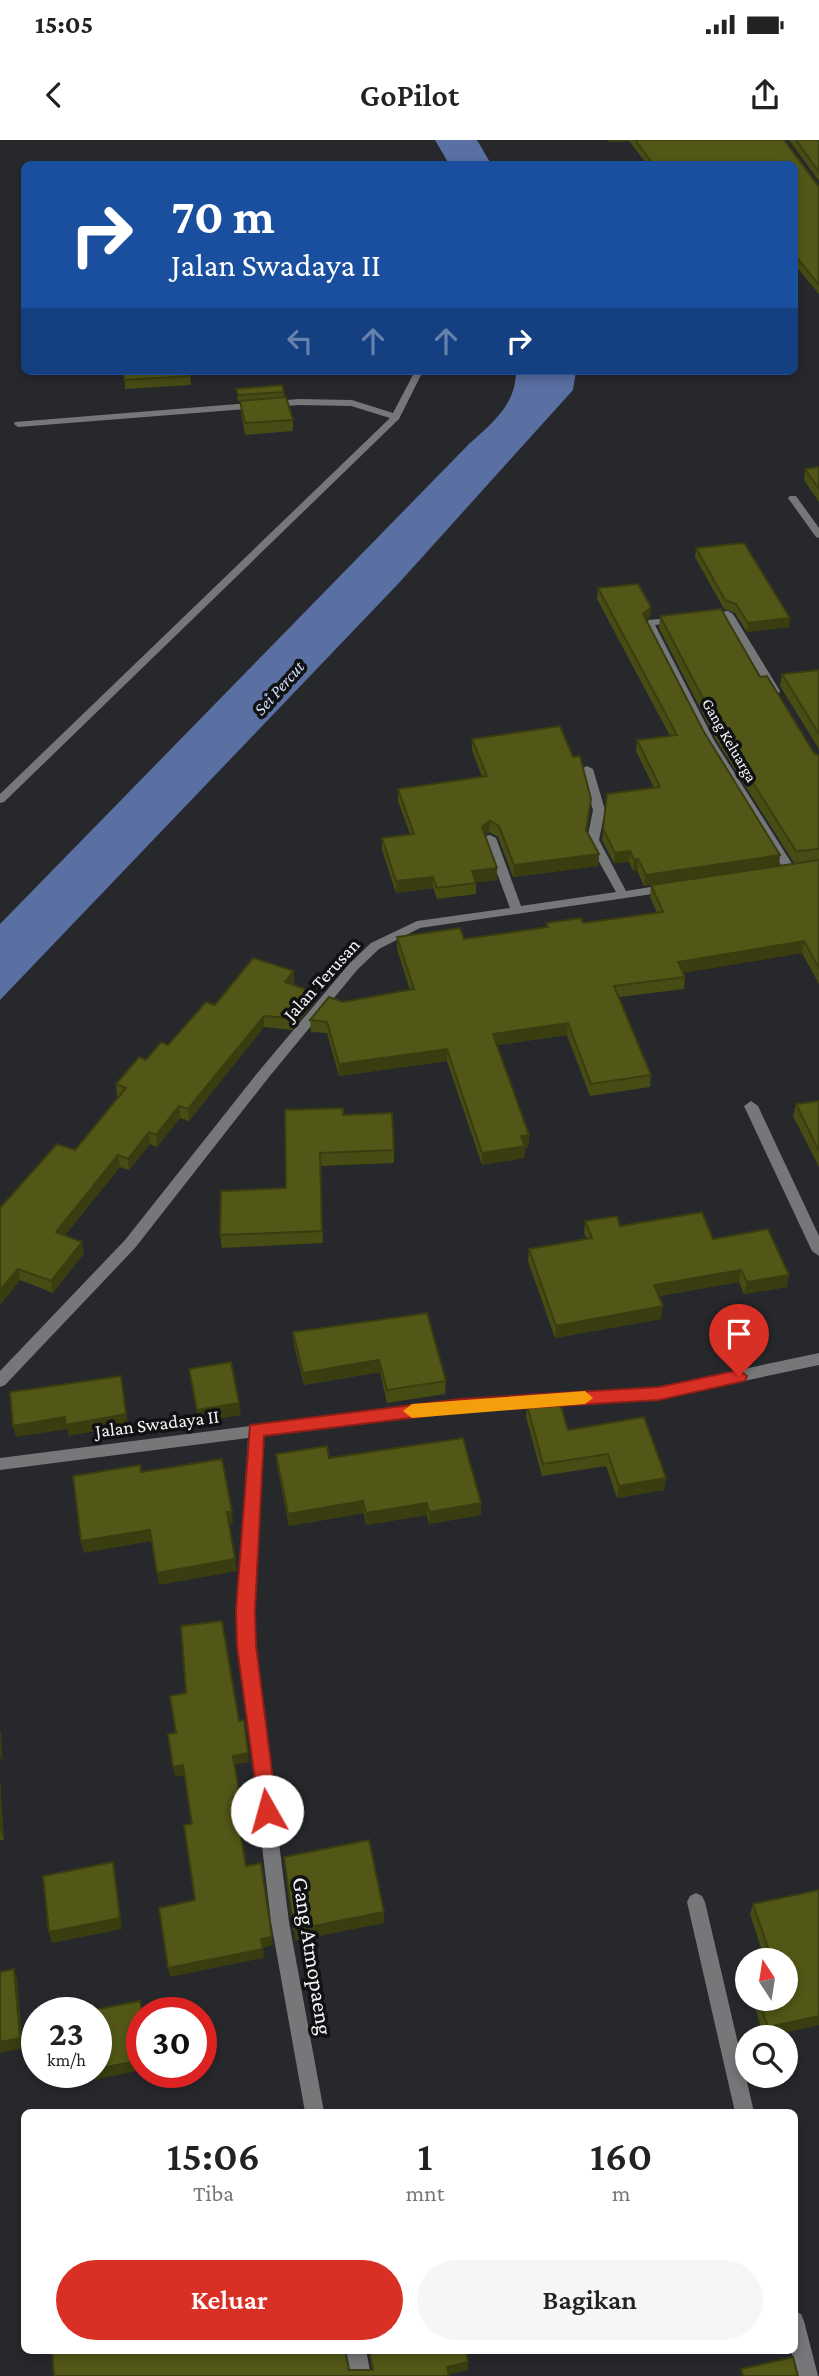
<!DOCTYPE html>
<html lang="id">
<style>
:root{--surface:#fff;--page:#f6f6f6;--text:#222;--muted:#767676;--accent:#d93025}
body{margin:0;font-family:"Crimson Pro",serif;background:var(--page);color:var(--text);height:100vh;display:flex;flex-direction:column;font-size:26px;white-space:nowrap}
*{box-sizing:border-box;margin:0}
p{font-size:23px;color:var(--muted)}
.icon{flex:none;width:38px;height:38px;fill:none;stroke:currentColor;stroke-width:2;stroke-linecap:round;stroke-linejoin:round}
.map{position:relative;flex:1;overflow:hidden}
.sheet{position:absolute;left:21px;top:1969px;width:777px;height:245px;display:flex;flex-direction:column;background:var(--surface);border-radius:10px;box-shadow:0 4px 10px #0003}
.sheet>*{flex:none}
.top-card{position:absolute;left:21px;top:21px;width:777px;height:214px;border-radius:10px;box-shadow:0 4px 10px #0003;background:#1a4fa0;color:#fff;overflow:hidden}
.needle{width:46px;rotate:348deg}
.fabs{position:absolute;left:735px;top:1808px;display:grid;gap:14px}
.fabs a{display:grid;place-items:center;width:63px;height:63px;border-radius:50%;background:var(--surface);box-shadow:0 4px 10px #0003;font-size:35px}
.speed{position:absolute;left:21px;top:1857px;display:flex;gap:14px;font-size:35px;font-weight:700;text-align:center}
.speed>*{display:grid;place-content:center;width:91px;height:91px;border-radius:50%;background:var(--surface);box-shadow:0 4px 10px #0003;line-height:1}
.speed small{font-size:18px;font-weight:400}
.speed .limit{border:10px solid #d22;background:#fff;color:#111}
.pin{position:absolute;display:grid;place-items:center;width:60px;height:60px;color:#fff;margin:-72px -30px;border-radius:50% 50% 50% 0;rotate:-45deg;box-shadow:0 0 7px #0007}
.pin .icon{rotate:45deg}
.me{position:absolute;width:77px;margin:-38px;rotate:353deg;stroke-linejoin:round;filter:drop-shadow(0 0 5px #0008)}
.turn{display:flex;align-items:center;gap:24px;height:147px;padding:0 35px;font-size:32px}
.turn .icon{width:91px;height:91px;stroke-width:2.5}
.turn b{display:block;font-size:49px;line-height:60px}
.lanes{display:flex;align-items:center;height:66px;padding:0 35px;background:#0003;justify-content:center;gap:35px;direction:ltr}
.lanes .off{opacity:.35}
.eta{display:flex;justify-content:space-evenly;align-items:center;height:119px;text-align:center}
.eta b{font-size:42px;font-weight:600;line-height:49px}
.action{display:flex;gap:14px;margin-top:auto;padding:14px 35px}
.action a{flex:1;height:80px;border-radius:42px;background:var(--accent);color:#fff;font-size:28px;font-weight:600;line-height:80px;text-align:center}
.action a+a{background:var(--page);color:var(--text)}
.status{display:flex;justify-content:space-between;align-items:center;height:49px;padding:0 35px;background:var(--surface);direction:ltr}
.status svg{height:19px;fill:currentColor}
header{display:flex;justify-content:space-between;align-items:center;height:91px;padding:0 35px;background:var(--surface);font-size:32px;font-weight:600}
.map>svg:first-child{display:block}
.water{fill:#5a6fa2}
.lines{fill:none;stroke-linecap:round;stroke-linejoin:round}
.street{fill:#767779;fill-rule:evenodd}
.wall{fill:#474b14}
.shaded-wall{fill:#393d10}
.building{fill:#525717;stroke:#393d10;stroke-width:2}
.route{fill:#d93025;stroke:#8d1f18;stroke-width:2}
.slow{fill:#f59e0b}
.labels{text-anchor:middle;stroke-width:7;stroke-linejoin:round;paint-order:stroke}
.far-street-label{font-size:16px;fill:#f4f5f7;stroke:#101113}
.far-water-label{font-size:18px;font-style:italic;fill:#cedcfb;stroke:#101113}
.street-label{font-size:19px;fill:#f4f5f7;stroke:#101113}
.near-street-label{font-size:23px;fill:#f4f5f7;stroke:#101113}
</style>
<div class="status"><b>15:05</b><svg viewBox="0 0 49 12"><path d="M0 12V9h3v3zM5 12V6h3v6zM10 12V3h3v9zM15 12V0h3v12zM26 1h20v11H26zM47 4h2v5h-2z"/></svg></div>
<header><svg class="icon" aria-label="back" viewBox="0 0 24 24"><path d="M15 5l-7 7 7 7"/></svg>GoPilot<svg class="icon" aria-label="share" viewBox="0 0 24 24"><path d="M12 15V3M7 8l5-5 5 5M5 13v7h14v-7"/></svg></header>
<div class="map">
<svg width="819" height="2236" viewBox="0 0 819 2236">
<rect width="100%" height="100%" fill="#27282c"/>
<g class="water">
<polygon points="435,0 477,0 491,24 449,24"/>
<path d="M 516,231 L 576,231 L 573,250 L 398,444 L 0,860 L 0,784 L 469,304 C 492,283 516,265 516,231 Z"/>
</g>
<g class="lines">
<g class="street">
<polygon points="415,231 423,231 399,279 4,662 0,663 0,654 390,278 351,266 299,265 18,287 14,284 15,282 299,259 352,260 393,273"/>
<polygon points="790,356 796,356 819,388 819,398 816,397 788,358"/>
<polygon points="728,471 733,474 780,551 779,553 771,553 725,477 706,480 701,477 706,474"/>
<polygon points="678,477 683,480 682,482 655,485 715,602 796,730 794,733 786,733 705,602 644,483 649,480"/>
<polygon points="587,626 593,629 605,670 599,700 626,751 669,744 675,748 673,751 420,788 379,809 357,830 269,937 135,1108 5,1245 0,1247 0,1231 125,1100 259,931 349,824 371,803 417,781 510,768 484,698 486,696 490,695 496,698 521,766 616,752 587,700 593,670 581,629"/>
<polygon points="751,961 758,966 819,1096 819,1116 812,1111 744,966"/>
<polygon points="819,1213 819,1225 659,1259 460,1271 263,1296 253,1470 254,1505 289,1782 324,1972 305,1972 271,1782 238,1505 237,1470 248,1298 0,1330 0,1318 460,1259 659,1247"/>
<polygon points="696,1753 702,1756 705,1762 754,1972 735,1972 687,1762 690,1756"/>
<polygon points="794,2171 801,2174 804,2181 818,2236 798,2236 791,2210 794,2210"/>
<polygon points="346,2210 366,2210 371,2236 351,2236"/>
</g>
</g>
<g class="wall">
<polygon points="608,0 784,0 819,47 819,154 794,124 794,24 647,24 629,1 609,2"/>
<polygon points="789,0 819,0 819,41"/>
<polygon points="124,231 190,236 191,245 125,249"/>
<polygon points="236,249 284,252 284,257 293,280 293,291 245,295 241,272 240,261 238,261"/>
<polygon points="819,327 819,362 804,340 805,329"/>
<polygon points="696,408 789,487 747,492 735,473 724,469 695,417"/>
<polygon points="598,448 651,467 650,477 646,480 704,592 779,726 644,746 637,730 633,731 629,722 614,723 602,700 607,654 654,648 636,611 637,600 670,596 597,459"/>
<polygon points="660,476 760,537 814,613 819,616 819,720 794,723 717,601 659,488"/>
<polygon points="819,530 819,609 780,546 782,534"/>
<polygon points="472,599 590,670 586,691 599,714 598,726 513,737 498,697 489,692 485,696 497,740 476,742 476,754 437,759 433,748 396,753 382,710 382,698 410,694 398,661 398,649 482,637 472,610"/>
<polygon points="819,720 819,844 802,813 683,832 685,837 684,849 619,857 651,935 650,947 590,956 567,895 497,905 529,995 528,1007 525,1008 524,1018 482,1025 447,921 339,936 327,893 311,892 310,880 343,862 410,850 397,809 397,797 464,799 546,787 546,783 583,783 657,773 650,757 651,745"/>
<polygon points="294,842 293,845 314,863 292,890 264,887 189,981 180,978 157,1007 150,1004 129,1030 120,1027 65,1095 84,1113 53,1153 20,1140 0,1165 75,1010 119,957 117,956 116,944 146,920 168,905 215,865"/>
<polygon points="819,961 819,1027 793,976 796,964"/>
<polygon points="343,975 394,1010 394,1023 320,1026 323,1103 222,1108 220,1095 286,1048"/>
<polygon points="585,1081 713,1099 787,1147 744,1154 739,1142 659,1156 661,1179 555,1198 528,1121 529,1109 587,1099 584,1093"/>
<polygon points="293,1192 446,1241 445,1254 387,1263 380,1232 304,1245 294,1205"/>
<polygon points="527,1265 568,1290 644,1277 664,1350 617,1358 606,1326 542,1336 526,1277"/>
<polygon points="276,1314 329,1318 481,1363 481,1375 429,1384 427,1375 366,1385 364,1373 289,1386 277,1326"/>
<polygon points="0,1640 4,1700 0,1700"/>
<polygon points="819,1750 819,1885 764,1897 752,1858 786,1858 786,1820 765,1820 750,1774 753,1764"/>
</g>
<g class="shaded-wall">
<polygon points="609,0 629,0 609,2"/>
<polygon points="651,467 650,477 642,484 643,474"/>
<polygon points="790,478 789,487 747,492 748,483"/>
<polygon points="490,681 489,692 482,699 482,687"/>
<polygon points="630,711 629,722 614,723 615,713"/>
<polygon points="599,714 598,726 513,737 514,725"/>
<polygon points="780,715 779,726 644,746 646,735"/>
<polygon points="638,719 637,730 633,731 634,720"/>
<polygon points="497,728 497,740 472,743 472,731"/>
<polygon points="433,737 433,748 396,753 396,741"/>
<polygon points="804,801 802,813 677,834 678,822"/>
<polygon points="294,831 294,842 286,853 285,842"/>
<polygon points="313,852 314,863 292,890 291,878"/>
<polygon points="264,876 264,887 189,981 188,969"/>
<polygon points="568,883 567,895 492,906 493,894"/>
<polygon points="447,909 447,921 339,936 339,924"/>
<polygon points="179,966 180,978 157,1007 156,995"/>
<polygon points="149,992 150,1004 129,1030 128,1019"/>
<polygon points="529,995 528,1007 525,1008 524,1018 482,1025 482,1013 521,996"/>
<polygon points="118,1015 120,1027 58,1103 56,1092"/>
<polygon points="82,1102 84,1113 53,1153 51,1141"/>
<polygon points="18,1129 20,1140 0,1165 0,1150"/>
<polygon points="741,1130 739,1142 653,1157 654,1145"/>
<polygon points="789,1135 787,1147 744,1154 747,1142"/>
<polygon points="663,1166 661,1179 555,1198 556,1186"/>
<polygon points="379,1220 380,1232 304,1245 303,1233"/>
<polygon points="121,1236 128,1285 68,1296 67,1289 16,1297 13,1286"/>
<polygon points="239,1263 241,1275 198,1282 197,1270"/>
<polygon points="666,1338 664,1350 617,1358 619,1346"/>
<polygon points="363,1361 364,1373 289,1386 288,1374"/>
<polygon points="427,1363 427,1375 366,1385 366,1373"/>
<polygon points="481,1363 481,1375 429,1384 429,1372"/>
<polygon points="227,1372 232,1372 233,1384 228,1384"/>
<polygon points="150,1390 152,1401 84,1413 81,1401"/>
<polygon points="235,1419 237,1431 159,1445 157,1433"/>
<polygon points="0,1590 1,1593 3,1625 0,1615"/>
<polygon points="248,1613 249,1622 234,1625 233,1616"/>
<polygon points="183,1625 185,1635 175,1637 173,1627"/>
<polygon points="0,1640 4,1700 0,1689"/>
<polygon points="240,1656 241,1665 236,1666 234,1657"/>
<polygon points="113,1722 115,1733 122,1789 52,1803 49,1792"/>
<polygon points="384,1772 384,1783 295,1801 294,1790"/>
<polygon points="272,1797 273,1805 262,1808 261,1799"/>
<polygon points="263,1809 264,1818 170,1837 168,1828"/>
<polygon points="14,1829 17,1839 23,1908 0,1913 0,1902"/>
<polygon points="819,1876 819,1885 765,1897 768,1887"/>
<polygon points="142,1920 142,1930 64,1946 61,1937 82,1932 96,1932 96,1929"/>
<polygon points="468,2222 468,2230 447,2235 447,2227"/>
</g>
<g class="building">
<polygon points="635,0 784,0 819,47 819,145 794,114 794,24 653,24"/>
<polygon points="796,0 819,0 819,32"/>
<polygon points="124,231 188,231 190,236 124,240"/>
<polygon points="282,245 284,252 238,255 236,249"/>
<polygon points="286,257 293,280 245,283 240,261"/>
<polygon points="819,327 819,349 805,329"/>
<polygon points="744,403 790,478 748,483 736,464 725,460 696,408"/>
<polygon points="638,444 651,467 643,474 704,592 780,715 646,735 638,719 634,720 630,711 615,713 603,689 607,654 660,647 637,600 677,595 598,448"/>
<polygon points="721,469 760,537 767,536 814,613 819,616 819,709 796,711 719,589 660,476"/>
<polygon points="819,530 819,594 782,534"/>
<polygon points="560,586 573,617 580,616 591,659 586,690 599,714 514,725 499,686 490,681 482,687 497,728 472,731 476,743 437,748 433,737 396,741 382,698 414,694 398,649 487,636 472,599"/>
<polygon points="819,720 819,828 804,801 678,822 685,837 614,846 651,935 591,944 568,883 493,894 529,995 521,996 525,1006 482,1013 447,909 339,924 327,882 310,880 329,857 343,862 414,849 397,797 460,788 464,799 548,787 546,783 581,778 583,783 663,772 651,745"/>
<polygon points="253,818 294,831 285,842 313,852 291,878 264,876 188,969 179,966 156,995 149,992 128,1019 118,1015 56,1092 82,1102 51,1141 18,1129 0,1150 0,1068 57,1004 75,1010 126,948 116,944 139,917 146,920 161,902 168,905 206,862 215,865"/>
<polygon points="819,961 819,1011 796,964"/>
<polygon points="343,968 343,975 392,973 394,1010 320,1013 322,1091 220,1095 221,1051 286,1048 285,970"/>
<polygon points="702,1072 713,1099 768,1089 789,1135 747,1142 741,1130 654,1145 663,1166 556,1186 529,1109 592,1098 585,1081 617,1076 620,1086"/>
<polygon points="427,1173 446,1241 387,1250 379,1220 303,1233 293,1192"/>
<polygon points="231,1222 239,1263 197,1270 189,1229"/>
<polygon points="121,1236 126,1274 66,1285 65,1277 13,1286 10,1252"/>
<polygon points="559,1260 568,1290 644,1277 666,1338 619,1346 608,1314 543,1324 527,1265"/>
<polygon points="463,1298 481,1363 429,1372 427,1363 366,1373 363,1361 288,1374 276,1314 327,1306 329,1318"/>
<polygon points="222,1319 232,1372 227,1372 235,1419 157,1433 150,1390 81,1401 73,1336 140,1325 141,1332"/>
<polygon points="222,1481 239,1581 244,1580 248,1613 233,1616 240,1656 234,1657 246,1726 261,1723 272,1797 261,1799 263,1809 168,1828 159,1768 195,1760 184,1685 192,1684 183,1625 173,1627 168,1594 176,1593 170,1556 186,1553 181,1486"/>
<polygon points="369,1700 384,1772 294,1790 284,1717"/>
<polygon points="113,1722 120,1778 49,1792 43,1736"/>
<polygon points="819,1750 819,1876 768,1887 758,1858 786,1858 786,1820 772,1820 753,1764"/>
<polygon points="14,1829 20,1898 0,1902 0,1832"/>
<polygon points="140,1861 142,1872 142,1920 96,1929 96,1872 83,1872"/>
<polygon points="60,1932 82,1932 61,1937"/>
<polygon points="52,2210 345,2210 349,2230 373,2230 369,2210 466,2210 468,2222 447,2227 449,2236 54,2236"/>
<polygon points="793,2217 798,2236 743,2236 741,2229"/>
</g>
<polygon class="route" points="739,1230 747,1236 745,1241 659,1260 460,1272 264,1296 255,1470 256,1506 277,1671 274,1677 267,1680 260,1677 237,1506 236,1470 250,1285 460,1259 659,1247"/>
<polygon class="slow" points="585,1251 593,1258 585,1264 412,1278 403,1271 412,1264"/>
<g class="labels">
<g class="far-street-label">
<text transform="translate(730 600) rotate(60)" y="6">Gang Keluarga</text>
</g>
<g class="far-water-label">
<text transform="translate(279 548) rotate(-48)" y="6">Sei Percut</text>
</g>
<g class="street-label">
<text transform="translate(321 839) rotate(-48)" y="7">Jalan Terusan</text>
<text transform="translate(157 1283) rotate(-7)" y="7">Jalan Swadaya II</text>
</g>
<g class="near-street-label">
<text transform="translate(313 1816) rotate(81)" y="8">Gang Atmopaeng</text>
</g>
</g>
</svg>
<div class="fabs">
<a><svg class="needle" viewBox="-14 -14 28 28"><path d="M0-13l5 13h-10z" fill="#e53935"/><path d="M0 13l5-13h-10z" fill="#767676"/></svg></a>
<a><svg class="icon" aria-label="search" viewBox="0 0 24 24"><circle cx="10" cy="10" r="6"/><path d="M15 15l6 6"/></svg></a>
</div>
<div class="speed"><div>23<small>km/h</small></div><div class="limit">30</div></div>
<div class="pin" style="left:739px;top:1236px;background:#d93025"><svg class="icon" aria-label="arrive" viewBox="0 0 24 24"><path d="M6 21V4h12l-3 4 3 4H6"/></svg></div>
<svg class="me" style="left:267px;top:1671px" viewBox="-20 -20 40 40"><circle r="19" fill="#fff"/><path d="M0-13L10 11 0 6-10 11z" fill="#d93025"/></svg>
<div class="top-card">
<div class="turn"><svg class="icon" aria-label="right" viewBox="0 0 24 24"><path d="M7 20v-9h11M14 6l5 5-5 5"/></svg><div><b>70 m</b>Jalan Swadaya II</div></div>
<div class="lanes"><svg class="icon off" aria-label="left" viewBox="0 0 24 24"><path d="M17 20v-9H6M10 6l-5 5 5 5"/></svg><svg class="icon off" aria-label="ahead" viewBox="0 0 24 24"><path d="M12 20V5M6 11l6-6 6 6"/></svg><svg class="icon off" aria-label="ahead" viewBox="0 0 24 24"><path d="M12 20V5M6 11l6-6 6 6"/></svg><svg class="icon" aria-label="right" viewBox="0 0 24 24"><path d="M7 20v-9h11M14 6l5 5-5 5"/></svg></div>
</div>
<section class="sheet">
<div class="eta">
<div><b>15:06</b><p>Tiba</p></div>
<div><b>1</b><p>mnt</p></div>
<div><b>160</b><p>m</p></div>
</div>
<div class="action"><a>Keluar</a><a>Bagikan</a></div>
</section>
</div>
